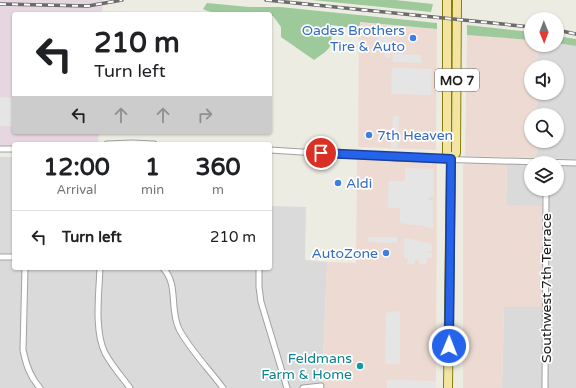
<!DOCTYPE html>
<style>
:root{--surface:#fff;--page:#f6f6f6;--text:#202124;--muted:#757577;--line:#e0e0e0}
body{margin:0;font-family:"Varela Round",sans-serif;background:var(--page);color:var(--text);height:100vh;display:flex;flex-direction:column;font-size:15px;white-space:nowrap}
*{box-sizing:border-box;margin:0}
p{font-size:13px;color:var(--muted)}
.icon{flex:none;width:22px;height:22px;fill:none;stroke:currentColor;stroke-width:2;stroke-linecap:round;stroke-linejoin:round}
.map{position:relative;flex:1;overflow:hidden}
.side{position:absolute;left:12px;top:142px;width:260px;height:128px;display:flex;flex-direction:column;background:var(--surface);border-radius:4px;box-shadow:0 1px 3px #0004}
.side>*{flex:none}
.hud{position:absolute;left:12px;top:12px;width:260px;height:122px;border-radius:4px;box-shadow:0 1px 3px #0004;background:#fff;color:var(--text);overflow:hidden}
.needle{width:26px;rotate:179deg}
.tools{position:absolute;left:524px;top:12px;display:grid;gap:8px}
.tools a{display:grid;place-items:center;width:40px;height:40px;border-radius:50%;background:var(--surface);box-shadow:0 1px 3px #0004;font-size:20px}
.pin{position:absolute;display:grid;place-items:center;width:34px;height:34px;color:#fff;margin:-17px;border:2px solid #fff;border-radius:50%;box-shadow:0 1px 4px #0007}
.me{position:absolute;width:44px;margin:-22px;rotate:1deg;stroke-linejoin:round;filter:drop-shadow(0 0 3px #0008)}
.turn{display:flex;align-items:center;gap:14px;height:84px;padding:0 16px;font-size:18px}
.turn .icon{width:52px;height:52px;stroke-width:2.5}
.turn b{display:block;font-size:28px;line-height:34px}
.lanes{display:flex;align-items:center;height:38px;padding:0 16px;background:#0003;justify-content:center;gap:20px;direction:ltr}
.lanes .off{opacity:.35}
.eta{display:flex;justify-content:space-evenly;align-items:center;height:68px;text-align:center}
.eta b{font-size:24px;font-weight:800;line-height:28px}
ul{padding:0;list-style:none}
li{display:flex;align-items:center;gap:12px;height:52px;padding:0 16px;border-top:1px solid var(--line)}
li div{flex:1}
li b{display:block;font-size:15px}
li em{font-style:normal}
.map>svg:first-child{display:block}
.residential{fill:#dbdada}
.commercial{fill:#eddbd3}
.industrial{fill:#e6d6df}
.forest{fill:#9dc99b}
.parking{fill:#e5e5e5}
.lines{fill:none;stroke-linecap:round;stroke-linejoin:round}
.minor-casing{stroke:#a1a1a1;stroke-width:7}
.primary-casing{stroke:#897e0c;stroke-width:10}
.minor{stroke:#fff;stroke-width:5}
.primary{stroke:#f4e4a2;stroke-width:8}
.rail-casing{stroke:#6b6b6b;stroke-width:3.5}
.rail{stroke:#fff;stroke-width:2;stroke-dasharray:6;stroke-linecap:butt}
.route-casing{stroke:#184099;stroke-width:10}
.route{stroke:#2563eb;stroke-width:7}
.shop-dot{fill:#3f7fe0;stroke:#fff;stroke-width:1.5}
.culture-dot{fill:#0f9aa8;stroke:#fff;stroke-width:1.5}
.labels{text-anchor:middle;stroke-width:3.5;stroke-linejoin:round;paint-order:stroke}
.shield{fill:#fff;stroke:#616161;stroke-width:1}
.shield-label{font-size:13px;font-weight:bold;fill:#1d1d1d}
.shop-label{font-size:14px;fill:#366cbe;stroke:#fff;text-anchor:end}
.street-label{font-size:14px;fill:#1d1d1d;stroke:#fff}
.culture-label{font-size:14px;fill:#0d838f;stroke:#fff;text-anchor:end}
</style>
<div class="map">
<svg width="576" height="388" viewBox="0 0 576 388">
<rect width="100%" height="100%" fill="#edece3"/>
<g class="residential">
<polygon points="557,43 576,46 576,159 536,158 537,141 557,141 557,115 537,115 537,93 557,93 557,67 537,67 538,45 557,45"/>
<polygon points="0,157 14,157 14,268 270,268 270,206 306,207 305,260 327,262 322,388 0,388"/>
<polygon points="507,163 531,164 531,189 542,189 542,206 506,206"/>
<polygon points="557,165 576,165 576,388 548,388 549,242 548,189 557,189"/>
<polygon points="504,307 543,307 542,388 502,388"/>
</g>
<g class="commercial">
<polygon points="359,22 437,29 436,150 358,147"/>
<polygon points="467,35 531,40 531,45 538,45 537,67 531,67 531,93 537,93 537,115 531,115 531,141 537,141 536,158 465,156"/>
<polygon points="357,159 434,163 437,164 436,388 322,388 327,262 356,263"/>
<polygon points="479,162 507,163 506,205 542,206 544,238 543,307 504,307 502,388 463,388 463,165 470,163"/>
</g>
<polygon class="industrial" points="0,0 103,0 102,14 14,14 14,132 99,132 98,144 14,144 14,149 0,149"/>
<g class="forest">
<polygon points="312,0 395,0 433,4 431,12"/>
<path d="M 207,3 L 249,7 L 280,7 L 437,23 L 437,29 L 360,22 L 359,29 L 331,25 C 332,48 333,47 314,60 L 281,37 L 281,27 L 273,16 L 270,16 L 270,14 C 253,14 217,17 203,9 Z"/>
<polygon points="467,25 531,32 531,40 467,35"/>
<polygon points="557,36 576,39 576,46 557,43"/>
</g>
<g class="parking">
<polygon points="378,28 389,29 389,33 391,34 390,58 385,57 385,43 378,43"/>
<polygon points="393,54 421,55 421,63 393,62"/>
<polygon points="392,68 432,69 431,95 391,94"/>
<polygon points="0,97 14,98 14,126 0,126"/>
<polygon points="393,116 399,116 397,148 391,147"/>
<polygon points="405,168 434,169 433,197 430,197 428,199 429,200 433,200 433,228 429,228 421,225 412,225 400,223 400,208 388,208 389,181 405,181"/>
<polygon points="368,237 397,237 397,243 368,242"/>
<polygon points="404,238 432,244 432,251 427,252 428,253 432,253 432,258 427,258 426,264 419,264 419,260 415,259 414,264 407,264 407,258 404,258"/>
<polygon points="396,311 400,312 400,364 385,364 386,313"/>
<polygon points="387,380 436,381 436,388 387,388"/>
</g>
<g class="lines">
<g class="minor-casing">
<g id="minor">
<polyline points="107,144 132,143 154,144"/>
<polyline points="0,149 14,149"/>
<polyline points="270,150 397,158 576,163"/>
<polyline points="0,257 14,257"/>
<path d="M 25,268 L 23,350 C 26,365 30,377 40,388"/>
<path d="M 100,268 C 99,293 94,331 105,353 C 112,366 122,377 130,388"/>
<path d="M 163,268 C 179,285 169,308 179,329 C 190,350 209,369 223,388"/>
<polyline points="259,268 259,287 261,302 287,388"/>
<polyline points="303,388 321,386"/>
<polyline points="545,388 546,189"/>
</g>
</g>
<g class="primary-casing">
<g id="primary">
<polyline points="447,0 447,153 451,159 448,388"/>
<polyline points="451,159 456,153 457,0"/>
</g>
</g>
<use href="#minor" class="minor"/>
<use href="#primary" class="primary"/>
<g class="rail-casing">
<g id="rail">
<polyline points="266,0 531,27"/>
<polyline points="0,4 88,6 122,0"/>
<polyline points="557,30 576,34"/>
</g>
</g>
<use href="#rail" class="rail"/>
</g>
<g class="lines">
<g class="route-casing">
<polyline id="route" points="321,153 451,159 449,346"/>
</g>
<use href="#route" class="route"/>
</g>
<g class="shop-dot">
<circle cx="413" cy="38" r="4"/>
<circle cx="369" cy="135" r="4"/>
<circle cx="338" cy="183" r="4"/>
<circle cx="386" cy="253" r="4"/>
</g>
<circle class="culture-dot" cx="360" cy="366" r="4"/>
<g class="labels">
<rect class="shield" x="435" y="69" width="44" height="22" rx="3"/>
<g class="shield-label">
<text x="457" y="85">MO 7</text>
</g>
<g class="shop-label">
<text x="405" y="35">Oades Brothers<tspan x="405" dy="16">Tire &amp; Auto</tspan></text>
<text x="377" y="140" text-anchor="start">7th Heaven</text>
<text x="346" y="188" text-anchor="start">Aldi</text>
<text x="378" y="258">AutoZone</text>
</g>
<g class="street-label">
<text transform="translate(546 288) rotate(-90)" y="5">Southwest 7th Terrace</text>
</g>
<g class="culture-label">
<text x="352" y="363">Feldmans<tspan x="352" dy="16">Farm &amp; Home</tspan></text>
</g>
</g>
</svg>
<div class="tools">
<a><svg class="needle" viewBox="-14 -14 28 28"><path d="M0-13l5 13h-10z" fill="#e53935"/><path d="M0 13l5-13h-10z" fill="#757577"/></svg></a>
<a><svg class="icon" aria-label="sound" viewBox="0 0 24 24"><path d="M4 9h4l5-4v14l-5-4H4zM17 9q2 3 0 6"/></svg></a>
<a><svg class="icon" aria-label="search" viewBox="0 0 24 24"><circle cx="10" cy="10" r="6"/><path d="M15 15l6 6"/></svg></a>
<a><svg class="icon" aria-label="layers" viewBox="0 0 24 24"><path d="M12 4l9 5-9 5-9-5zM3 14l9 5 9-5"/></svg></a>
</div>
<div class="pin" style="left:321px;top:153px;background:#d93025"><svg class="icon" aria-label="arrive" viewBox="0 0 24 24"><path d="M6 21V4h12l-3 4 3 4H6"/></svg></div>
<svg class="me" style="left:449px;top:346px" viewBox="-20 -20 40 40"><circle r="17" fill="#2563eb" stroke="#fff" stroke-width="3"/><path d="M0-11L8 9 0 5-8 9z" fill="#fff"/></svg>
<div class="hud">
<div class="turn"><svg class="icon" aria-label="left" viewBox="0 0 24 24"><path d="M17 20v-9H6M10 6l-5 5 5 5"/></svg><div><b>210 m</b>Turn left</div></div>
<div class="lanes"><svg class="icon" aria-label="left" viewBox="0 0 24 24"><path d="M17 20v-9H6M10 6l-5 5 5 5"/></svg><svg class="icon off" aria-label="ahead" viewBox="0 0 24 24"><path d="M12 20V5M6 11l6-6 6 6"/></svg><svg class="icon off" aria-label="ahead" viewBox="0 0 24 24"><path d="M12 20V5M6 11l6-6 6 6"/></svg><svg class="icon off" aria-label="right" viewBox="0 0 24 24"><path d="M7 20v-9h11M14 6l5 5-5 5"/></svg></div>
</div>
<section class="side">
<div class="eta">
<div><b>12:00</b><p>Arrival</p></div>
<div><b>1</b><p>min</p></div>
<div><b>360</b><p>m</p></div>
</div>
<ul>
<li><svg class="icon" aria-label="left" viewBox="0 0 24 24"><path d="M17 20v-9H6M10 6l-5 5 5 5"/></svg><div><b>Turn left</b></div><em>210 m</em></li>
</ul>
</section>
</div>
